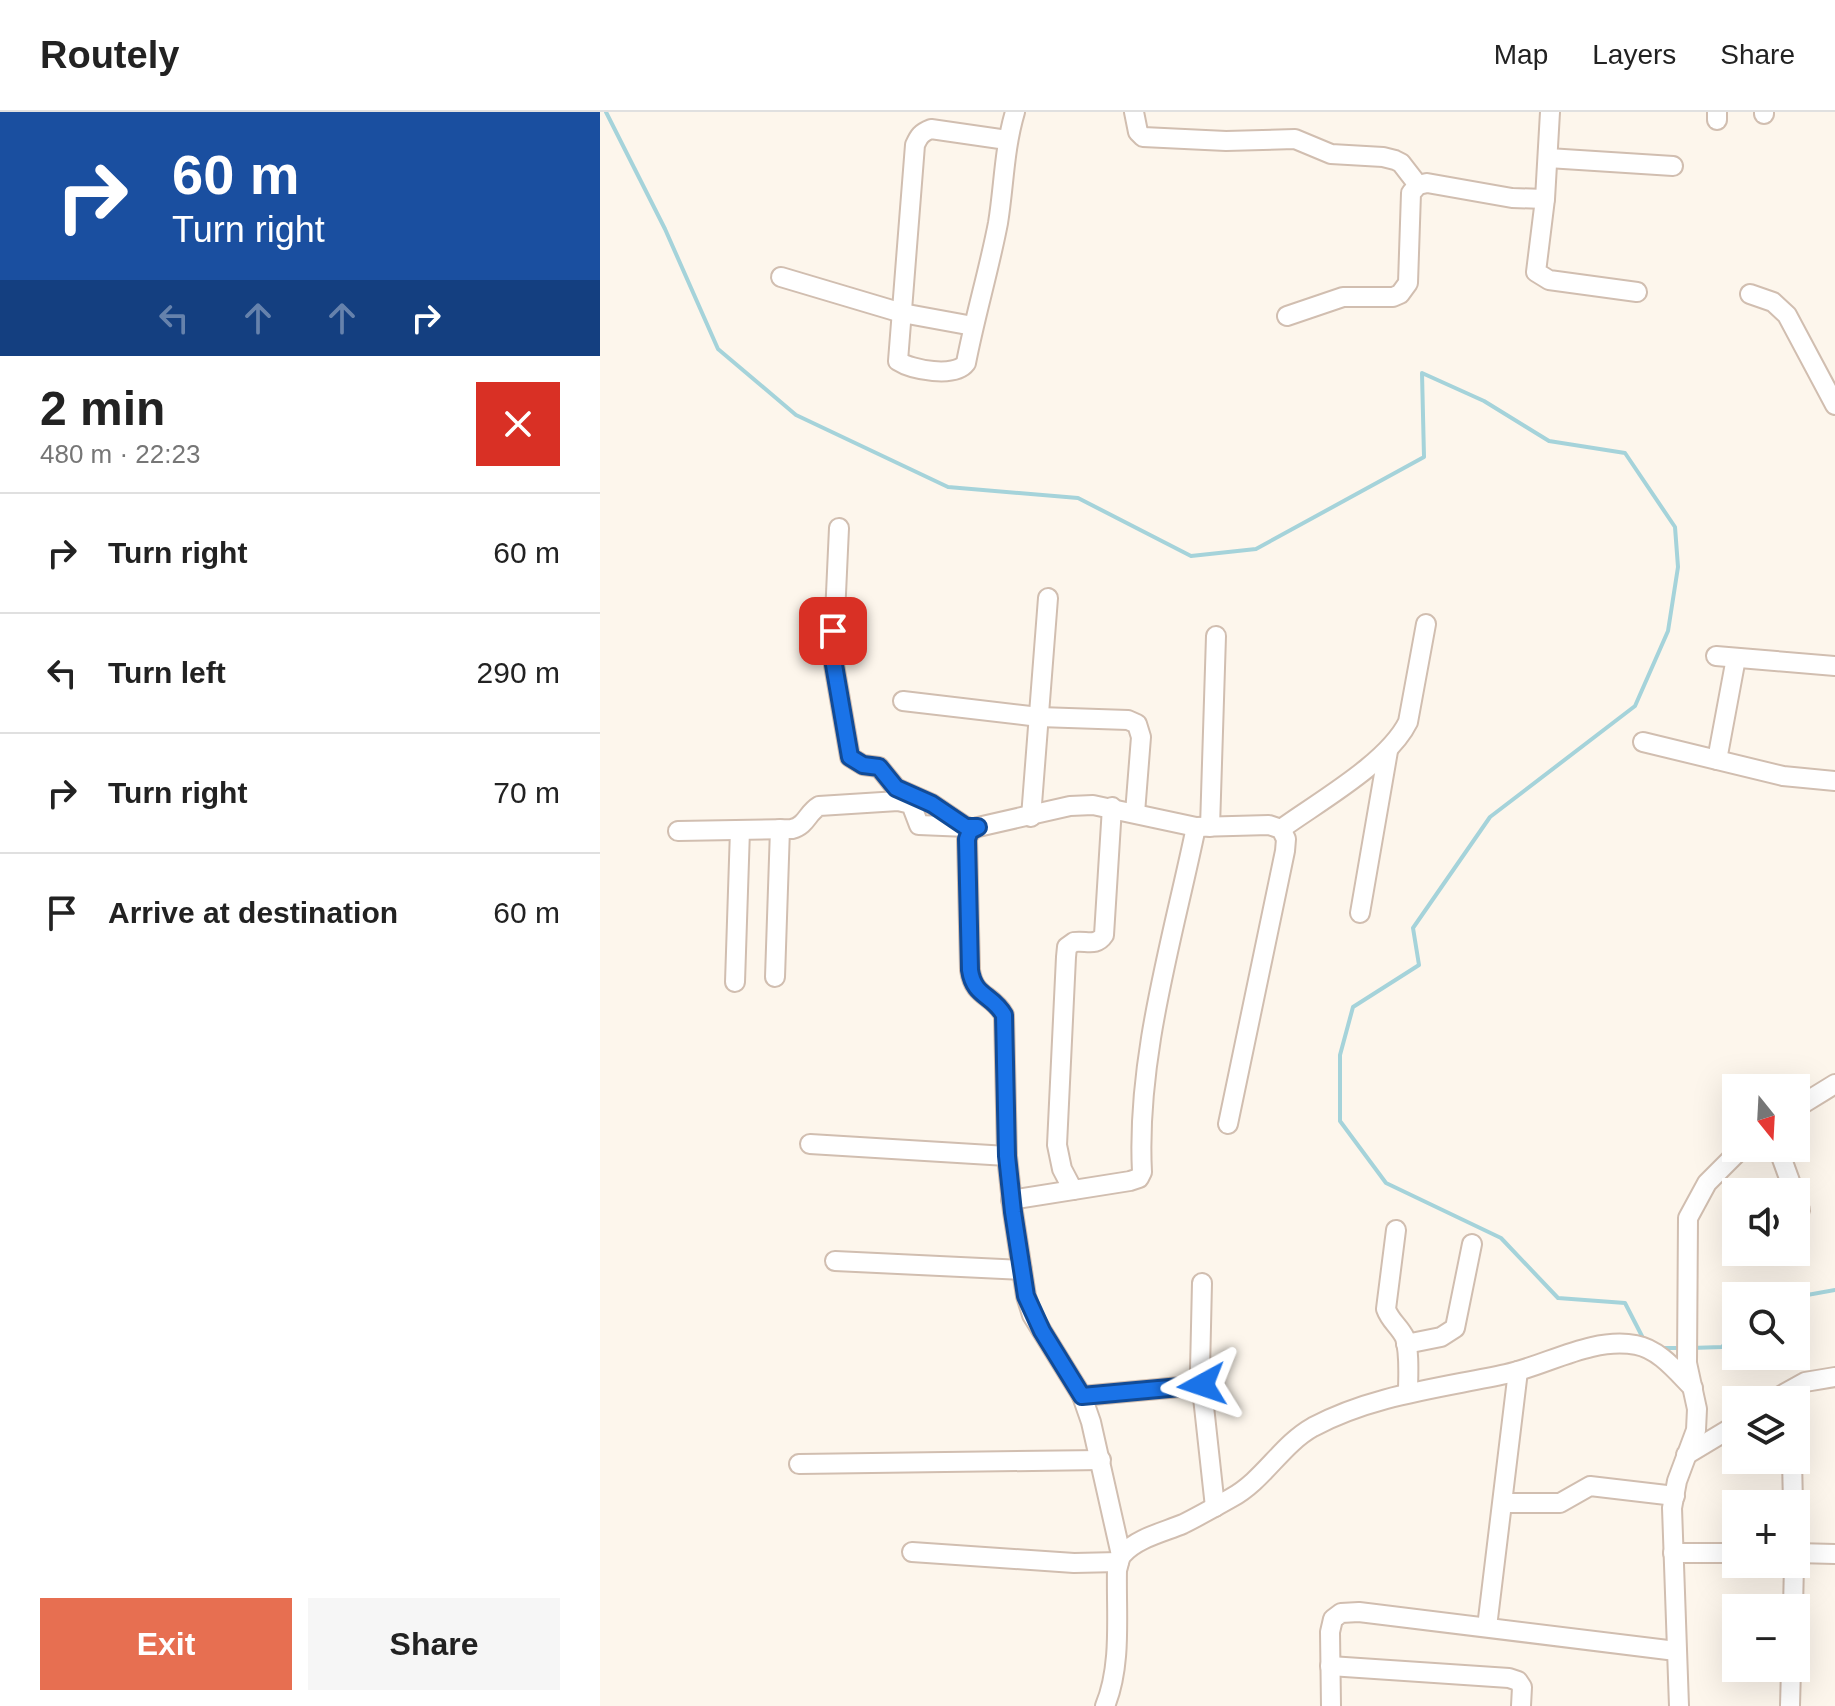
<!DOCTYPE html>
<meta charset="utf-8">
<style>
:root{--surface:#fff;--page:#f6f6f6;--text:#222;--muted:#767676;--line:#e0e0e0;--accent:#e76f51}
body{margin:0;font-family:Arial,sans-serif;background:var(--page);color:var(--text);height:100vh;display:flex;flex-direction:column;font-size:30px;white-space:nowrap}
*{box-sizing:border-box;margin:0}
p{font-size:26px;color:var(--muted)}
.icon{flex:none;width:44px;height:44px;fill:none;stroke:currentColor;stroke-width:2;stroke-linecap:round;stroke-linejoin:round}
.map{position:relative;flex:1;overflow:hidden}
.side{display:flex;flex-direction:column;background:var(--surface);width:600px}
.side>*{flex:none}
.guide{background:#1a4fa0;color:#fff;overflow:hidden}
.needle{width:52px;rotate:162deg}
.fabs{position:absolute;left:1122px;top:962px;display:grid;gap:16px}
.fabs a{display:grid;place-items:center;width:88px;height:88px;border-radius:0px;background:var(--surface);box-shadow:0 8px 32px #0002;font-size:40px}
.pin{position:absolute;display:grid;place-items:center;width:68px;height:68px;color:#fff;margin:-34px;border-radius:16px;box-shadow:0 4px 12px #0006}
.me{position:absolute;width:88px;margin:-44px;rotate:265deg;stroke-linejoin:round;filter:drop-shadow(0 0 6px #0008)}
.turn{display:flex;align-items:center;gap:28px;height:168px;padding:0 40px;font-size:36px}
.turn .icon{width:104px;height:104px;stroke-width:2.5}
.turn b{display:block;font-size:56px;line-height:68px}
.lanes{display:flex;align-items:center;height:76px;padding:0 40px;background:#0003;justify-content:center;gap:40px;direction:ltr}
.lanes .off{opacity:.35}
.round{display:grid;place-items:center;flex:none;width:84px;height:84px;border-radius:0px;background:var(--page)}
.summary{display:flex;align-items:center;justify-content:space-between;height:136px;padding:0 40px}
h1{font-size:48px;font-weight:600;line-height:60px}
.cta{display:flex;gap:16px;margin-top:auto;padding:16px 40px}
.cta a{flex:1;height:92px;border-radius:0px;background:var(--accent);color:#fff;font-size:32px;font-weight:600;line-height:92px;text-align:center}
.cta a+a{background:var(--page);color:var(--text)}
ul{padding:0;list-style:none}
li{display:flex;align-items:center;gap:24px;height:120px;padding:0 40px;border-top:2px solid var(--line)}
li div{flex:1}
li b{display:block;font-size:30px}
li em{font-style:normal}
header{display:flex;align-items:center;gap:48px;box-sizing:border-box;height:112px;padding:0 40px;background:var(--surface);border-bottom:2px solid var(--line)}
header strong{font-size:38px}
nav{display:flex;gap:44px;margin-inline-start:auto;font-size:28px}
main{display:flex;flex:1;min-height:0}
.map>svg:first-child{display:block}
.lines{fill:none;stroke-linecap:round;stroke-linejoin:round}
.stream{stroke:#a5d3da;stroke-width:4}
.minor-casing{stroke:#d1beb0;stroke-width:22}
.minor{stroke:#fff;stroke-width:18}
.route-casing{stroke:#114b97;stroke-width:20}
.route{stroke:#1a73e8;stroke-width:14}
</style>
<header>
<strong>Routely</strong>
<nav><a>Map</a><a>Layers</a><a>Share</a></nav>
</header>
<main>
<section class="side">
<div class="guide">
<div class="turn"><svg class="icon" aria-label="right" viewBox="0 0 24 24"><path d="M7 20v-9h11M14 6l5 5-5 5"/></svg><div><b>60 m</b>Turn right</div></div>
<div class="lanes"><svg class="icon off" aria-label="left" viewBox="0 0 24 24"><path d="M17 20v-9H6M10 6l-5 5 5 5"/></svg><svg class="icon off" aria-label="ahead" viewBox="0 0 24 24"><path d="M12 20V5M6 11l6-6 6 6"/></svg><svg class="icon off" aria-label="ahead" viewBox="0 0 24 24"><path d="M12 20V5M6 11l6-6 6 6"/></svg><svg class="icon" aria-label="right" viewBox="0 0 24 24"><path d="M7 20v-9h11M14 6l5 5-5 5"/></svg></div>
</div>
<div class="summary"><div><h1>2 min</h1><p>480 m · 22:23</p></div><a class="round" style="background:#d93025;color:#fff"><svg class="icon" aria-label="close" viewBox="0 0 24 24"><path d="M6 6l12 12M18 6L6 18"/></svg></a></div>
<ul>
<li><svg class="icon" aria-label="right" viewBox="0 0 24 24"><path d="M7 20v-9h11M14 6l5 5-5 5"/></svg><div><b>Turn right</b></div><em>60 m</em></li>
<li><svg class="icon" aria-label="left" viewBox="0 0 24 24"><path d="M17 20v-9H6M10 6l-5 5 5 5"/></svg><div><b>Turn left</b></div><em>290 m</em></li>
<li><svg class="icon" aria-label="right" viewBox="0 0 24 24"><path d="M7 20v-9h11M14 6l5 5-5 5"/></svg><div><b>Turn right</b></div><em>70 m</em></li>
<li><svg class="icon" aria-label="arrive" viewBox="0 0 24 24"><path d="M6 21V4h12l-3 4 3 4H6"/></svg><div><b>Arrive at destination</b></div><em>60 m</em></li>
</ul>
<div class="cta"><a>Exit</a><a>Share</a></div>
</section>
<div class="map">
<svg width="1235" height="1594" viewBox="0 0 1235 1594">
<rect width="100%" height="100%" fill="#fdf6ec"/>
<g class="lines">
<g class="stream">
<polyline points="6,0 65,117 118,237 196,303 348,375 478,386 591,444 656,437 824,345 822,261 884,289 949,329 1025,341 1075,415 1078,455 1068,519 1035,594 890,705 813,816 819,853 753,895 740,943 740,1009 786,1071 901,1126 958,1186 1025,1191 1045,1230"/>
<polyline points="1196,1185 1235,1178"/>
<polyline points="1059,1236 1082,1236"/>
<polyline points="1091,1236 1122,1235 1136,1218"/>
</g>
<g class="minor-casing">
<g id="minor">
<polyline points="534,0 538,20 543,25 626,29 695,27 731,42 783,45 795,48 801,51 818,73"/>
<polyline points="950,0 945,87 936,160 949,168 1037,180"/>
<polyline points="1164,0 1164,2"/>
<polyline points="1117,8 1117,0"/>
<path d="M 407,28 L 331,17 C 321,21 319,24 315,33 L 298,249 C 312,258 355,266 366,251 C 375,204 389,158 398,111 C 404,74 404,37 415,0"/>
<polyline points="948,46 1073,54"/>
<polyline points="181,165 302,201 373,214"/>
<polyline points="1150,182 1173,190 1187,203 1235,293"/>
<polyline points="687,204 743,185 793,185 800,182 808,171 811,81 818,73 827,71 912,86 945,87"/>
<polyline points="239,416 233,547 250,645 263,653 279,655 296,676 332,692 366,715"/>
<polyline points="1116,544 1235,554"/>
<polyline points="303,589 439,605 528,608 537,612 541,625 535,701"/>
<polyline points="1043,630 1183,664 1235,669"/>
<polyline points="1117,648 1136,546"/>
<polyline points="431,705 448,486"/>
<polyline points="610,715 616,524"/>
<path d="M 681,717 C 718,690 788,651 808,610 L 826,512"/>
<path d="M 78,719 L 192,717 C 207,713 207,701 219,694 L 298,689 L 311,692 L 319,713 L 367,715"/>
<polyline points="760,801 788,639"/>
<polyline points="175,865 180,717"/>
<polyline points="135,870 140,718"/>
<polyline points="1196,996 1235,972"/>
<polyline points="210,1032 407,1044"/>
<polyline points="1178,1036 1194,1080"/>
<path d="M 473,1078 L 462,1057 L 457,1033 L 466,845 L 467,835 L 474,830 C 486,828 496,835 504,823 L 512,695"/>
<polyline points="1196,1086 1200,1098"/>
<path d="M 411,1088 L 530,1069 L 539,1066 L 542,1060 C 536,946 573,826 596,715"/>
<path d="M 796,1118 L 786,1197 C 790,1209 800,1215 805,1226 C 810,1242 808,1264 808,1281"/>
<polyline points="235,1149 422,1158"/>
<polyline points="602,1171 600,1258 615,1395"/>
<polyline points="806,1232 841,1225 855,1216 872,1132"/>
<polyline points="482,1284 602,1273"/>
<polyline points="1173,1288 1205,1270 1235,1265"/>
<polyline points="1086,1343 1136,1313"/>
<polyline points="1192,1348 1193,1392"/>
<polyline points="199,1352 501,1348"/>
<polyline points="903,1391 960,1391 990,1374 1075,1384"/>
<polyline points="312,1440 474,1451 519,1450"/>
<polyline points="1073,1441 1136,1441"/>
<polyline points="1196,1441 1235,1442"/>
<path d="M 521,1443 L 491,1310 L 482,1284 L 432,1203 L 426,1184 L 413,1100 L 407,1044 L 404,903 C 392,881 374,886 370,858 L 367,727 L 370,719 L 378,715 L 470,694 L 493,693 L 596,715 L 669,713 L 681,717 L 686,727 L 685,739 L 628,1012"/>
<polyline points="1193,1496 1194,1452"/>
<polyline points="887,1515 918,1259"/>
<polyline points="730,1554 909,1566 918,1569 922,1575 921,1594"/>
<path d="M 505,1594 C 522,1553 516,1502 517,1458 C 519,1453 519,1446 523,1442 C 537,1426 564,1420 583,1412 C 599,1404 615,1395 631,1386 C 664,1368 681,1333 713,1315 C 773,1283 841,1276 906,1262 C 948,1253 991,1225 1036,1233 C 1059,1237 1077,1260 1093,1276"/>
<polyline points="731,1594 730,1520 733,1507 741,1501 759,1500 1076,1539"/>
<polyline points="1079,1594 1072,1396 1077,1369 1096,1318 1097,1297 1087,1251 1088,1106 1107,1071 1142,1036"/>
<polyline points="1190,1594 1191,1556"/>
</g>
</g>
<use href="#minor" class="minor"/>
</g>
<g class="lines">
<g class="route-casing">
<path id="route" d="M 233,519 L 233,547 L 250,645 L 263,653 L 279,655 L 296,676 L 332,692 L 366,715 L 378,715 L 370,719 L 367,727 L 370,858 C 374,885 392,882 404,903 L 407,1044 L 413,1100 L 426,1184 L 442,1219 L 482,1284 L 602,1273"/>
</g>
<use href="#route" class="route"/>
</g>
</svg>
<div class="fabs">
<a><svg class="needle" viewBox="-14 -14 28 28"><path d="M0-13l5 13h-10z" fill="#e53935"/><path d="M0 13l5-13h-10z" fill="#767676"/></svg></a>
<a><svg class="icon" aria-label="sound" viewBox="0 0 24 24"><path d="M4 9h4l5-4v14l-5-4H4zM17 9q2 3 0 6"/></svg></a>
<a><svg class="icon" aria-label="search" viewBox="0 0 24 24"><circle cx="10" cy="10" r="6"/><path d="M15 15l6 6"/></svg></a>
<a><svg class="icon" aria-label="layers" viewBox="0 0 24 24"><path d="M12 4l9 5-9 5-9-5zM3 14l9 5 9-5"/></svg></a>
<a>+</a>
<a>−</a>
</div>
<div class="pin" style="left:233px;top:519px;background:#d93025"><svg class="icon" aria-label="arrive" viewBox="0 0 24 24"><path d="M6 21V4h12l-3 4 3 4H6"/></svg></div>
<svg class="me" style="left:602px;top:1273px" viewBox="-20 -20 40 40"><path d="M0-17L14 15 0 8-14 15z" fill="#1a73e8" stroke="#fff" stroke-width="4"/></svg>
</div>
</main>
